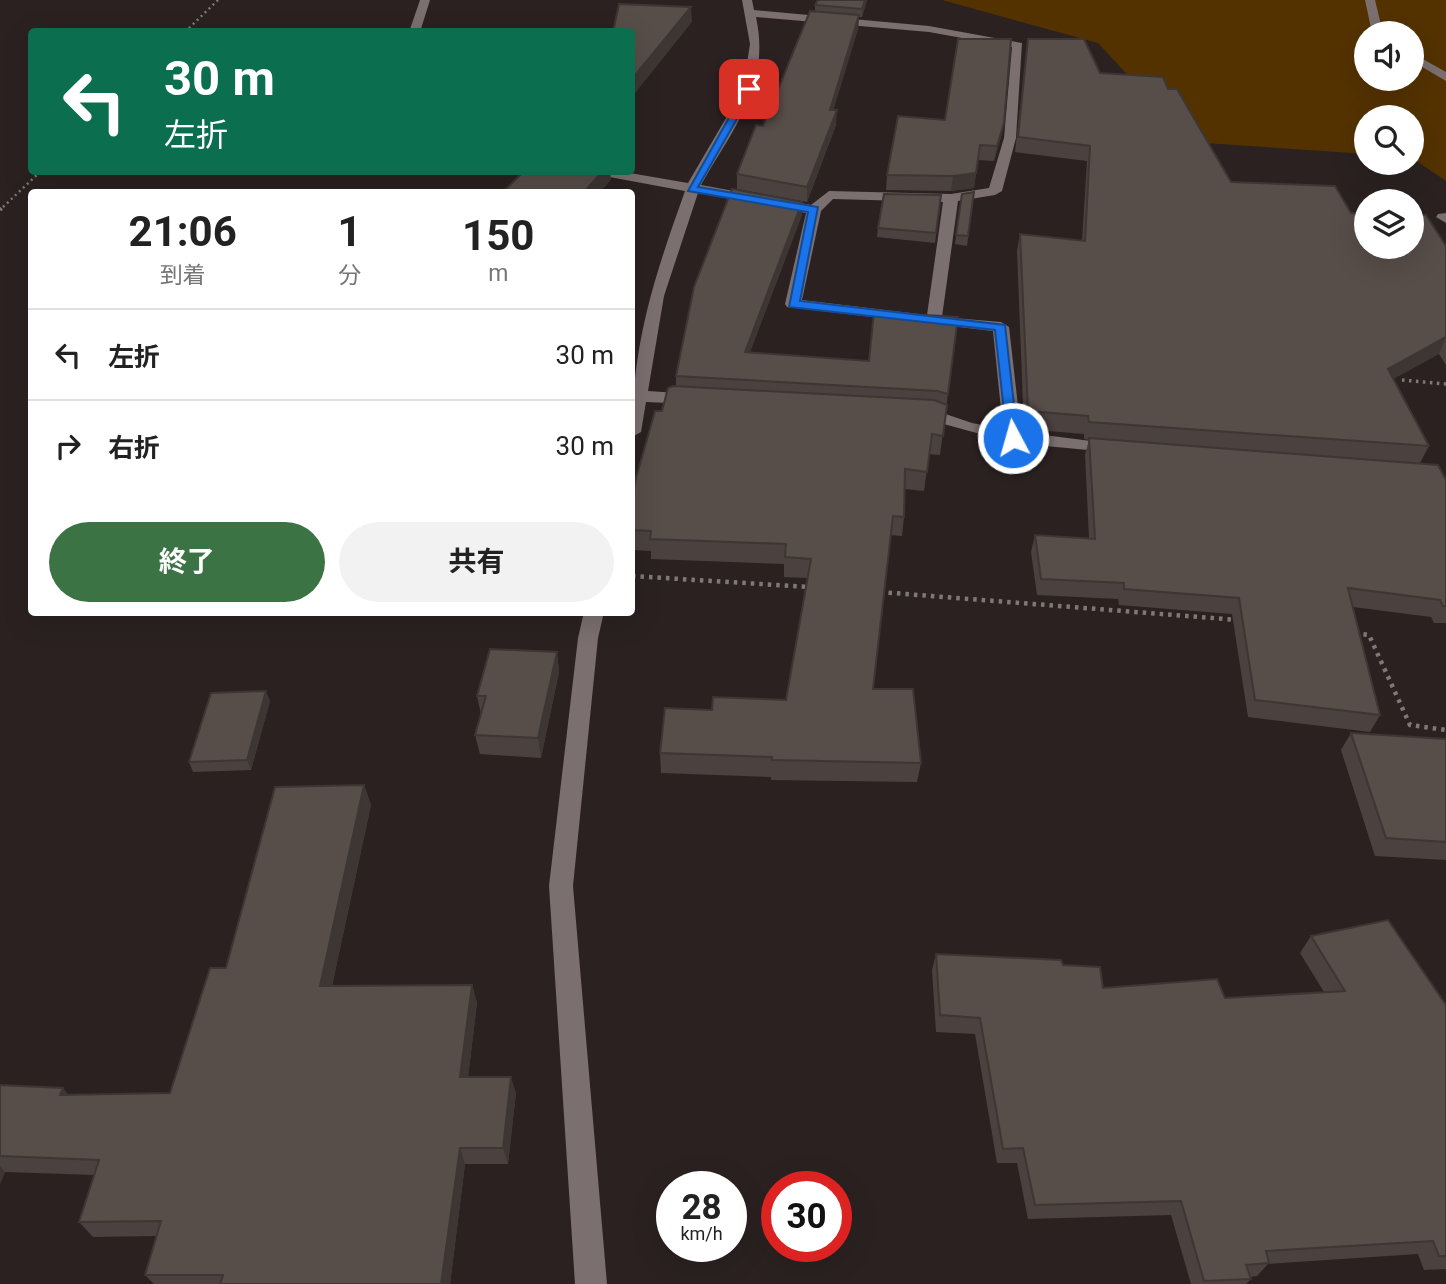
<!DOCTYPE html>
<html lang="ja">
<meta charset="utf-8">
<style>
:root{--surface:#fff;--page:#f2f2f2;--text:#222;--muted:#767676;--line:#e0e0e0;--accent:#3c7344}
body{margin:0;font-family:Roboto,"Noto Sans JP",sans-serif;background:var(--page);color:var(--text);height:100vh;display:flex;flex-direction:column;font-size:26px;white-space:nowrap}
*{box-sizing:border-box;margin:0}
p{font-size:23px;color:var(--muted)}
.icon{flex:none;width:38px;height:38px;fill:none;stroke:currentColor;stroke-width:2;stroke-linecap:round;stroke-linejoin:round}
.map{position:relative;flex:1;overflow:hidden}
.drawer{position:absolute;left:28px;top:189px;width:607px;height:427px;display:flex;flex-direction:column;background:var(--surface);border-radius:7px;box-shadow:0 7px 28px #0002}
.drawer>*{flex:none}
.top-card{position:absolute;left:28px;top:28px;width:607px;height:147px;border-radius:7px;box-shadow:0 7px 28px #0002;background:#0b6e4f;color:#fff;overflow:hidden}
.controls{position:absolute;left:1354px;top:21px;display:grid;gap:14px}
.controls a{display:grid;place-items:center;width:70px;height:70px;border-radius:50%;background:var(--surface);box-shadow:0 7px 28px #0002;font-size:35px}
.speed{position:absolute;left:656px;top:1171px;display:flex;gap:14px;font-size:35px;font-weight:700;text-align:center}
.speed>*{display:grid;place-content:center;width:91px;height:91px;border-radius:50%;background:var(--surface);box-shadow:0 7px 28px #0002;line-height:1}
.speed small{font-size:18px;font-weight:400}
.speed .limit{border:10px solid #d22;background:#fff;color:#111}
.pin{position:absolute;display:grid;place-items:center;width:60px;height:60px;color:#fff;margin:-30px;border-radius:14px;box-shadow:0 4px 10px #0006}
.me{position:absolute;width:77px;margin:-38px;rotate:354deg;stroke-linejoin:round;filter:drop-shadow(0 0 5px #0008)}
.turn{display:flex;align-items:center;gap:24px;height:147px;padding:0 21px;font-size:32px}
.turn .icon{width:91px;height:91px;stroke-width:2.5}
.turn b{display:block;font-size:49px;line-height:60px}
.eta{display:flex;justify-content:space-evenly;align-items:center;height:119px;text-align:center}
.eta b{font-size:42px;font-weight:700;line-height:49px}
.action{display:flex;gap:14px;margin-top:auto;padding:14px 21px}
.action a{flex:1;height:80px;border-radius:42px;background:var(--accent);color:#fff;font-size:28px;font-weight:700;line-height:80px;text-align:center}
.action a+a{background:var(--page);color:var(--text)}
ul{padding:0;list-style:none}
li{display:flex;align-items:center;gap:21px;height:91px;padding:0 21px;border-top:2px solid var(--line)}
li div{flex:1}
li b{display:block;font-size:26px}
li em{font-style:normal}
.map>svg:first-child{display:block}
.green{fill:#543200;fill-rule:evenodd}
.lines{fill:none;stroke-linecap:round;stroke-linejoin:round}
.path-far2{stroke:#807878;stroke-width:2.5;stroke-dasharray:2 3.5;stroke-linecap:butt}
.path-far1{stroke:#807878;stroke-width:3.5;stroke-dasharray:2.5 4.5;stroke-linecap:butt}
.path{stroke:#807878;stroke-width:4.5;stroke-dasharray:3.5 5;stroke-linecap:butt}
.street{fill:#7b6f6f;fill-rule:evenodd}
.wall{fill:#4b423f}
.shaded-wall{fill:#3d3633}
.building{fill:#574d49;stroke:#3d3633;stroke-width:2}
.route{fill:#1a73e8;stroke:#114b97;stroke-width:2}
</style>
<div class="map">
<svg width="1446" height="1284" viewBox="0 0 1446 1284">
<rect width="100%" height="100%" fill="#2b2121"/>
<path class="green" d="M 942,0 L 1446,0 L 1446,181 L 1412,158 L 1412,117 L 1367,117 L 1367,154 L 1190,142 L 1098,43 ZM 1367,33 L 1412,33 L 1412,79 L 1367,79 Z"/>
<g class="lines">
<g class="path-far2">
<polyline points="185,32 218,0"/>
<polyline points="3,207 40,172"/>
</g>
<g class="path-far1">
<polyline points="0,210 5,205"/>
<polyline points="1402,380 1446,384"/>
</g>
<g class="path">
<polyline points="632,576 809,587"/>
<polyline points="880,592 1238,620"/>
<polyline points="1355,633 1369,635 1410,725 1446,730"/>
</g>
<g class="street">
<polygon points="420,0 430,0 420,32 409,32"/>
<path d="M 742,0 L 752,0 L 754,10 L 929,26 L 1022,43 L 1016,138 L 1002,191 L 995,195 L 958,201 L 942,317 L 1001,322 L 1009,327 L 1021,432 L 1114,444 L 1120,445 L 1123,449 L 1120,453 L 1013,443 L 911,415 L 908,411 L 911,407 L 925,407 L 972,423 L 1003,429 L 993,331 L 787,307 L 785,304 L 806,213 L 698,193 L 664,296 L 648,391 L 693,394 L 702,399 L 693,404 L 646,402 L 641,432 L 632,437 C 632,343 654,278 685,191 L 604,176 L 597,172 L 624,172 L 688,183 L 743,89 L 750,44 ZM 756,17 L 929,32 L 1012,47 L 1004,138 L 989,188 L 951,194 L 829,191 L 811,205 L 701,185 C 733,128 771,86 756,17 ZM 833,199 L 943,202 L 927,315 L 802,300 L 821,211 Z"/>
<polygon points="1365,0 1375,0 1383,33 1372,33"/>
<polygon points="1412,53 1446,72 1446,81 1412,61"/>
<polygon points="1446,213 1446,223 1436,217 1438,214"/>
<polygon points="584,612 604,612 598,638 573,886 607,1284 575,1284 549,886 578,638"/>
</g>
</g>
<g class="wall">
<polygon points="867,0 862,17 859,17 858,29 833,110 836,125 807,202 737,189 737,174 763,126 815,11 815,5"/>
<polygon points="1028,39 1100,73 1168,89 1231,182 1351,213 1446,246 1446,365 1439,354 1393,379 1429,446 1420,463 1446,480 1446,623 1434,623 1431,617 1353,607 1380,715 1370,732 1248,717 1232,614 1119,605 1118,599 1037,595 1031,552 1035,535 1089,538 1085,454 1089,440 1084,439 1084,434 1024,429 1017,251 1020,234 1082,241 1087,161 1015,152"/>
<polygon points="945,120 1004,123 1001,137 994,161 978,160 974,188 951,191 886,190 887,175"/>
<polygon points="974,192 967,246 955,244 962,194"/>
<polygon points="941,195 935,243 877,237 878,228"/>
<polygon points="802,202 802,215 750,352 869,361 958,317 940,455 929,454 924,491 905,489 904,517 902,536 890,535 873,689 921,763 917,782 771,780 771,777 661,773 660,753 712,710 786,700 807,578 784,577 784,564 651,559 651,551 632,550 632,500 662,411 676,386 676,376"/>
<polygon points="557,652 559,672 541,758 480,754 475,735 481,714 477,696"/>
<polygon points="270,701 251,770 193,772 189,762"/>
<polygon points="1351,733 1446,739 1446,860 1375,856 1341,750"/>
<polygon points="364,785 371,805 332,986 472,985 477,1003 468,1077 516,1093 508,1164 465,1164 450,1284 154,1284 145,1275 157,1236 93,1237 79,1222 94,1175 5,1172 0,1184 0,1085 69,1095 170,1093 226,968"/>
<polygon points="1311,936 1446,1005 1446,1269 1424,1270 1418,1254 1268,1264 1257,1276 1250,1277 1251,1279 1246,1284 1191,1284 1171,1215 1028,1219 1017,1163 997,1163 975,1034 936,1032 932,970 936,954 1063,965 1103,988 1225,998 1324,992 1300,953"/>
</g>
<g class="shaded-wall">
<polygon points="865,0 867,0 862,17 862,9"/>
<polygon points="691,7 692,22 632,97 632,79"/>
<polygon points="859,15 858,29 829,124 830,110"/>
<polygon points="837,110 836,125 807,202 807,187"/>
<polygon points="1004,123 1001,137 994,161 997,146"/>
<polygon points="602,172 610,172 611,180 600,192 584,192"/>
<polygon points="976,173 974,188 951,191 953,176"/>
<polygon points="802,202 802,215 745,365 745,352"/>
<polygon points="1446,337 1439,354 1380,386 1388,369"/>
<polygon points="557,652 559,672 541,758 538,738"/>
<polygon points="266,691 270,701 251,770 247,760"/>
<polygon points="364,785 371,805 328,1004 320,986"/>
<polygon points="472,985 477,1003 466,1094 460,1077"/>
<polygon points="511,1077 516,1093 508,1164 503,1148"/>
<polygon points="63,1088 77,1105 60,1095"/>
<polygon points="460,1148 465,1164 450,1284 441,1284"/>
<polygon points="0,1166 5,1172 0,1184"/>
</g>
<g class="building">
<polygon points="818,0 865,0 862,9 815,5"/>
<polygon points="619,4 691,7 632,79 632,32 613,32"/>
<polygon points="810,11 859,15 830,110 837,110 807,187 737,174 756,125 763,126"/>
<polygon points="958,39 1011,39 1004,123 997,146 980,145 976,173 953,176 887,175 898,116 945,120"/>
<polygon points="1028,39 1084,39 1100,73 1163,77 1168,89 1177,89 1231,182 1335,186 1351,213 1367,213 1367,247 1412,247 1412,215 1426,215 1446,246 1446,337 1388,369 1429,446 1089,422 1088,416 1028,411 1020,234 1085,241 1090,146 1018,137"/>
<polygon points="523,172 602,172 584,192 503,192"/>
<polygon points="732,189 802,202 745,352 869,361 874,312 958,317 948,394 937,391 676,376 694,287"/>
<polygon points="974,192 968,236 956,235 962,194"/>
<polygon points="884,194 941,195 936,233 878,228"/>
<polygon points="673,386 934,400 947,405 943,436 932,434 927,472 905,469 904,517 893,516 873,689 913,689 921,763 772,760 772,757 660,753 665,708 712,710 713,697 786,700 811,559 785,557 786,544 650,539 651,531 632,530 632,500 636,478 655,411 662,411 668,388"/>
<polygon points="1089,438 1438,465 1446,480 1446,606 1443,606 1440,600 1348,588 1380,715 1255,700 1239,598 1124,589 1124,583 1041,579 1035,535 1095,539"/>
<polygon points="490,649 557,652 538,738 475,735 486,696 477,696"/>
<polygon points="266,691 247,760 189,762 211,693"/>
<polygon points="1351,733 1446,739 1446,842 1386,838"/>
<polygon points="364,785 320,986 472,985 460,1077 511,1077 503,1148 460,1148 441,1284 220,1284 223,1275 145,1275 161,1221 79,1222 99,1160 0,1156 0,1085 63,1088 60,1095 170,1093 210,968 226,968 275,787"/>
<polygon points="1388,920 1446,1005 1446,1256 1439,1256 1433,1241 1266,1251 1269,1263 1246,1265 1251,1279 1204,1281 1181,1201 1035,1205 1023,1148 1003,1149 980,1018 940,1015 936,954 1061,960 1063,965 1100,967 1103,988 1217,979 1225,998 1345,991 1311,936"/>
</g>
<polygon class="route" points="749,87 754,89 698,187 818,207 800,301 1005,325 1018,441 1007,438 995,330 789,307 808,212 688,191 745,89"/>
</svg>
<div class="controls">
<a><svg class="icon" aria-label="sound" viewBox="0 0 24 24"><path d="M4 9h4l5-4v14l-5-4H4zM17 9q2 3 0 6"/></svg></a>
<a><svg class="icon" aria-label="search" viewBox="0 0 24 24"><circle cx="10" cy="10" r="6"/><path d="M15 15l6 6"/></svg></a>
<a><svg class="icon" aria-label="layers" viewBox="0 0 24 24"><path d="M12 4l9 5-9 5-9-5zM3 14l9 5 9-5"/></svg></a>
</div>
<div class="speed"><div>28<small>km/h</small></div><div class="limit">30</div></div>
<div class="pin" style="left:749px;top:89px;background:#d93025"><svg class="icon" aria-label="arrive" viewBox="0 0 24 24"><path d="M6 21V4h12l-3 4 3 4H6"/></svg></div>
<svg class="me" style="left:1013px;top:438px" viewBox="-20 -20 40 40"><circle r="17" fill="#1a73e8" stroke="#fff" stroke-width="3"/><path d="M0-11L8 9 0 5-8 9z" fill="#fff"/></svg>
<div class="top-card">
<div class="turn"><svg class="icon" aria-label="left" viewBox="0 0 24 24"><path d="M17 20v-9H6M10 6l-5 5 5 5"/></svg><div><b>30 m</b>左折</div></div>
</div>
<section class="drawer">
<div class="eta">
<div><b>21:06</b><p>到着</p></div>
<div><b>1</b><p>分</p></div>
<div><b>150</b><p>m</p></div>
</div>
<ul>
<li><svg class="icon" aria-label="left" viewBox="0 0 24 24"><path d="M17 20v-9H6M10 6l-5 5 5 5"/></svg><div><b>左折</b></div><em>30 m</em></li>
<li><svg class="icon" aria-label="right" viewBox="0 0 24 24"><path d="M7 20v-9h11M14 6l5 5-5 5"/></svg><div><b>右折</b></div><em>30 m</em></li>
</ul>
<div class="action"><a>終了</a><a>共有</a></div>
</section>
</div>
